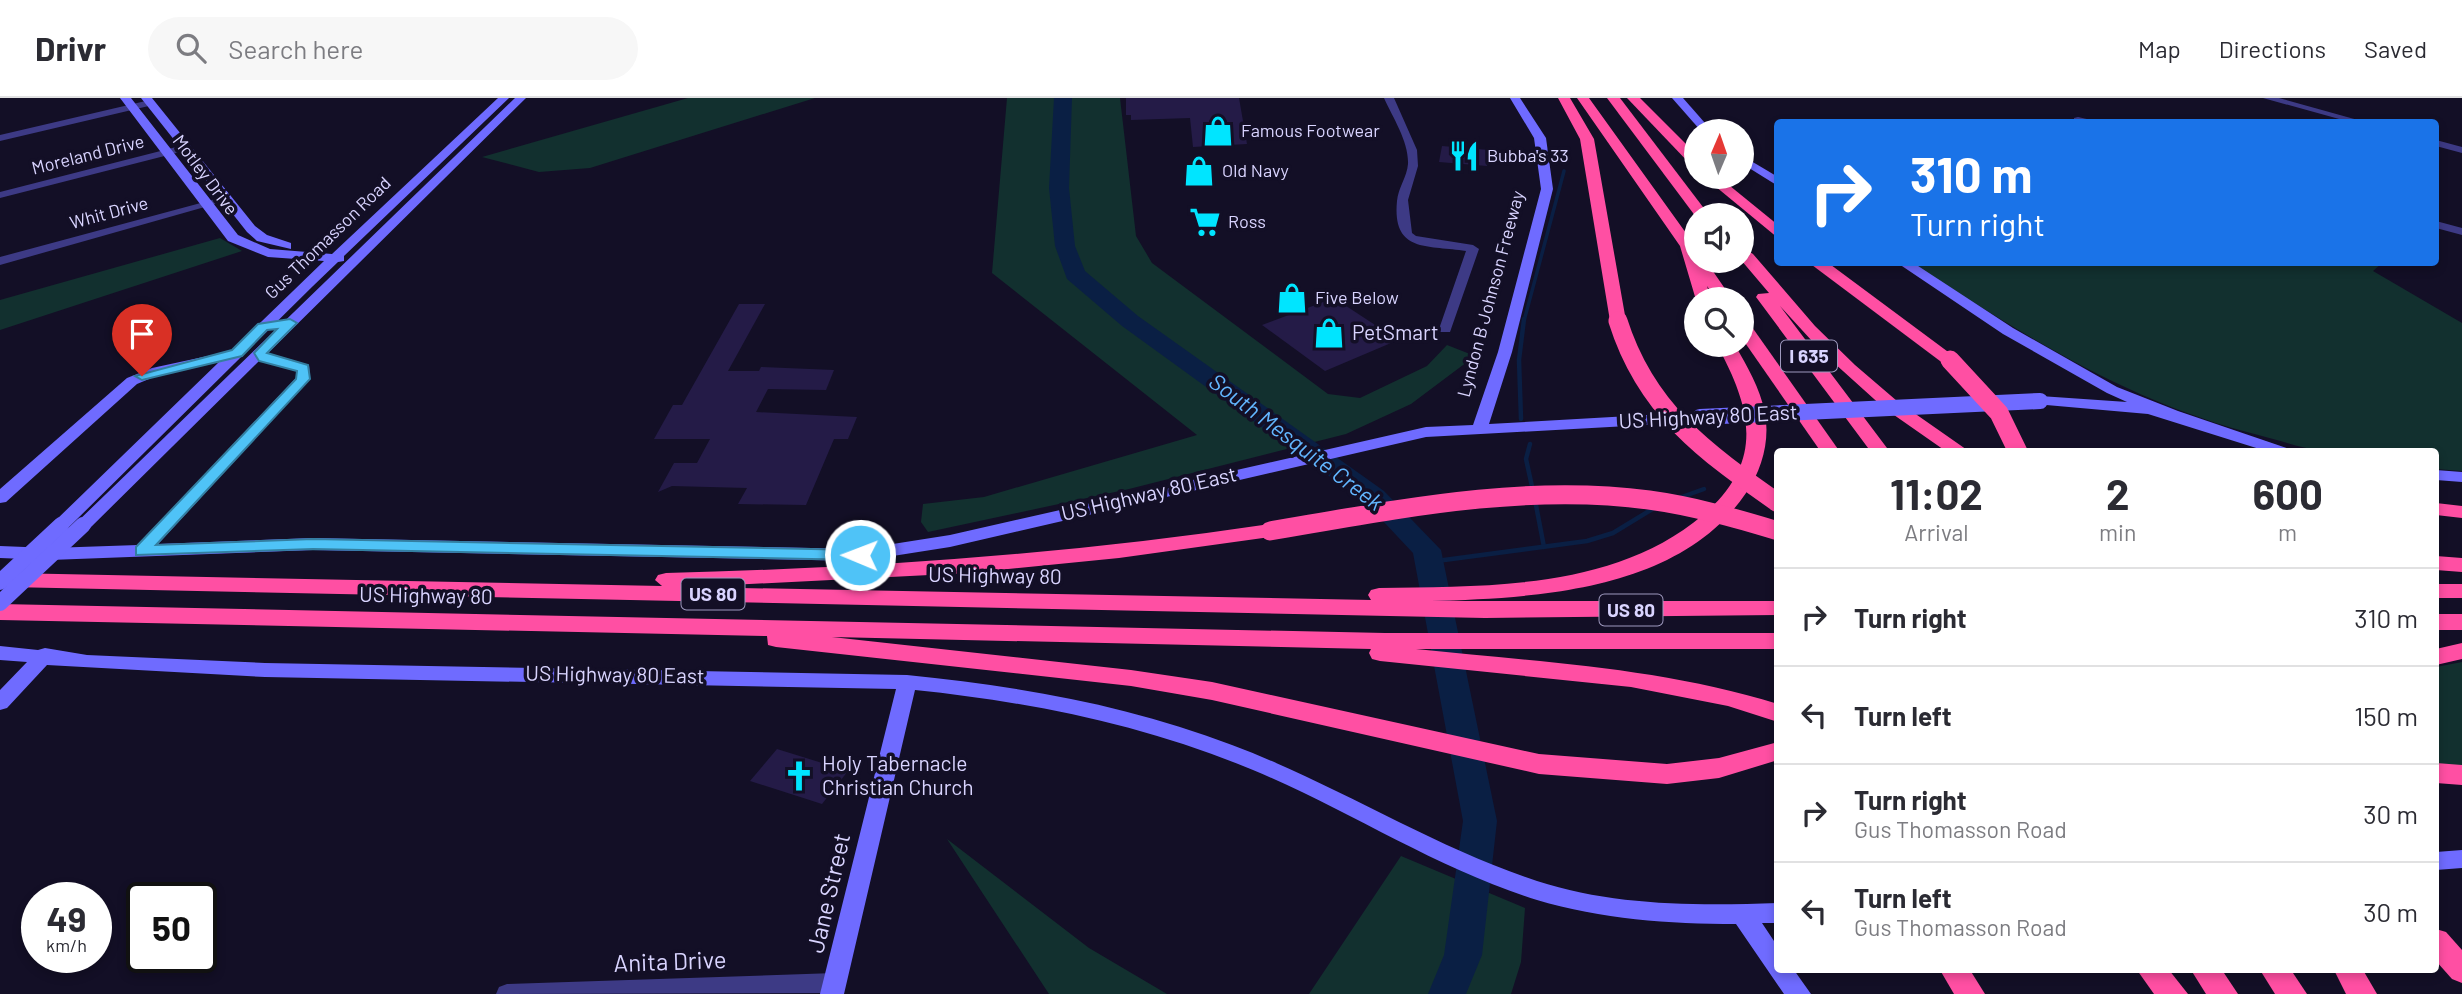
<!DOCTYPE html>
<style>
:root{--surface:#fff;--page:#f7f7f7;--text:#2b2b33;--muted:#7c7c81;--line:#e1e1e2}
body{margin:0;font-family:Barlow,sans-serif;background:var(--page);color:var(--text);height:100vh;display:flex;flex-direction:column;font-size:26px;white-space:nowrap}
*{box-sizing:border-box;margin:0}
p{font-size:23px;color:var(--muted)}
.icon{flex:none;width:38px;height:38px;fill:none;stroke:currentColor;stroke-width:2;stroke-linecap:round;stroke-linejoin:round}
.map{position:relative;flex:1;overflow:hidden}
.sheet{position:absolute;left:1774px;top:350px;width:665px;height:525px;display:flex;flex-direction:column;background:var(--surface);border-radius:7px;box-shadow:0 4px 10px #0003}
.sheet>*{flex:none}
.hud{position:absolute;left:1774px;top:21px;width:665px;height:147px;border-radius:7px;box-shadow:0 4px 10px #0003;background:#1a73e8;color:#fff;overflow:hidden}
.needle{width:46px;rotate:2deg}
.buttons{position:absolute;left:1684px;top:21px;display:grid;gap:14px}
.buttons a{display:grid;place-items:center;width:70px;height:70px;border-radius:50%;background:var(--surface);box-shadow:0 4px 10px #0003;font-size:35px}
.speed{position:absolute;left:21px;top:784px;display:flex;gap:14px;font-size:35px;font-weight:700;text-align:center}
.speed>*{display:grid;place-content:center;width:91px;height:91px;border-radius:50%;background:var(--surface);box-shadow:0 4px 10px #0003;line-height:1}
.speed small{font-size:18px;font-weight:400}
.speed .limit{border:4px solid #111;border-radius:10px;background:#fff;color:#111}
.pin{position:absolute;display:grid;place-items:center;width:60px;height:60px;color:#fff;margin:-72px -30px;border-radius:50% 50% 50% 0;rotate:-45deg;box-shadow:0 0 7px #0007}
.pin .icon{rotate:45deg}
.me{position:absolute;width:77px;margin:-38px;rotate:271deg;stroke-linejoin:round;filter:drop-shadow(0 0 5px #0008)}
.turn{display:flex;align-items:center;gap:24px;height:147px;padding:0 21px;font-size:32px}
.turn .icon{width:91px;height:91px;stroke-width:2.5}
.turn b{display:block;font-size:49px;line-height:60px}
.eta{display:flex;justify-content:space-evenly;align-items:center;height:119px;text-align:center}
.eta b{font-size:42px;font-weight:700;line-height:49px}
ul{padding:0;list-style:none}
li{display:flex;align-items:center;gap:21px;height:98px;padding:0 21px;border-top:2px solid var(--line)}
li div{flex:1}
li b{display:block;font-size:26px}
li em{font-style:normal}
header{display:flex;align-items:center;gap:42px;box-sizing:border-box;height:98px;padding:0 35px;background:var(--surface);border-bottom:2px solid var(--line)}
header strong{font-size:33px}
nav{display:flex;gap:38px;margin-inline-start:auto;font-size:24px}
.search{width:490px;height:63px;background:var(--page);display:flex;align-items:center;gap:18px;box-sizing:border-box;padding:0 24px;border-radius:38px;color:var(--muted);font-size:26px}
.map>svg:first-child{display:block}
.green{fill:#12302f}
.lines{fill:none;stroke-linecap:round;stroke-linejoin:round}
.stream-far1{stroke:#0a1f44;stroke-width:3.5}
.stream{stroke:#0a1f44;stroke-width:4.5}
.river{fill:#0a1f44;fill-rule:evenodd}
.building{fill:#241b47}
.street{fill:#3d3a85;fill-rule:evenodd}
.secondary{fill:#6f6bff;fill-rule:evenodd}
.highway{fill:#ff4fa3;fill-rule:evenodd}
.secondary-bridge{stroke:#6f6bff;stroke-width:16}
.highway-bridge{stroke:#ff4fa3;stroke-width:19}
.route{fill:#4fc3f7;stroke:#337fa1;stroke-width:2}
.labels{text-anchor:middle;stroke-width:7;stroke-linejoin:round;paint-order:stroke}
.far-poi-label{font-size:18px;fill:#d9d4ff;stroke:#130f26;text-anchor:start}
.far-street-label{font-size:18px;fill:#d9d4ff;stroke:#130f26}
.shield{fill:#130f26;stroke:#9e99be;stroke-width:2}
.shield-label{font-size:19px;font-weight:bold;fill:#d9d4ff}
.poi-label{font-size:21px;fill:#d9d4ff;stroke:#130f26;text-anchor:start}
.street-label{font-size:21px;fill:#d9d4ff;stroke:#130f26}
.water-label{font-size:23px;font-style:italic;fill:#62b6ff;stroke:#130f26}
.near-street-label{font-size:24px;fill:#d9d4ff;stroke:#130f26}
</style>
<header>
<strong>Drivr</strong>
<div class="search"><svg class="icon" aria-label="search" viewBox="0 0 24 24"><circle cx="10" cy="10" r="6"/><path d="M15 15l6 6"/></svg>Search here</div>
<nav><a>Map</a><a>Directions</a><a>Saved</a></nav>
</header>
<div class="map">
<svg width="2462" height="896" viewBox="0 0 2462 896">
<rect width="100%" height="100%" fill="#130f26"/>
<g class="green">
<polygon points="688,0 815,0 590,70 539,74 482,59"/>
<polygon points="1007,0 1120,0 1136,138 1152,165 1328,296 1360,300 1427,268 1447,247 1475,258 1411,306 1346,336 1129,391 928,434 921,424 923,406 984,399 1197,337 992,175"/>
<polygon points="220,140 242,153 0,232 0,202"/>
<path d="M 1912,165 L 2382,165 L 2373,173 L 2462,225 L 2462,373 L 2436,371 L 2436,354 C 2400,353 2360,358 2324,353 C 2304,351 2282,343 2262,338 C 2129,305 2025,238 1912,165 Z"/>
<polygon points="2462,564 2462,669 2436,667 2436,569"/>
<polygon points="947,741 1089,850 1167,896 1049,896"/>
<polygon points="1401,758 1525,810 1521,864 1511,896 1309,896"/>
</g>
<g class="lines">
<polyline class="stream-far1" points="1524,223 1564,73"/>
<g class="stream">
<polyline points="1521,321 1519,262 1524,221"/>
<polyline points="1530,346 1526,361 1533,393"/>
<polyline points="1679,400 1704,391"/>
<polyline points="1535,402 1544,449"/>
<polyline points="1429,464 1587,443 1613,435 1654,410"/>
</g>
<polygon class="river" points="1054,0 1072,0 1069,90 1075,148 1085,173 1138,218 1384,393 1441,452 1497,723 1482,857 1466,896 1428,896 1444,857 1463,723 1413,455 1366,405 1122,228 1067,181 1055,148 1049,90"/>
</g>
<g class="building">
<polygon points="1126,0 1239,0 1247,46 1193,49 1190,20 1131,22 1131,17 1126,17"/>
<polygon points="1442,48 1489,52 1487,68 1439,64"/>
<polygon points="1334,200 1398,242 1325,273 1262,227"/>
<polygon points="739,206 765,206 728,273 759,273 761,269 834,272 826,292 768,291 756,314 857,319 848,341 834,341 806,407 738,406 747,390 672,388 658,394 674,365 697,365 710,341 654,341 673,307 682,307"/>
<polygon points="777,651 848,673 822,706 750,683"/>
</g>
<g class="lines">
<g class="street">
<path d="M 1384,0 L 1394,0 L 1417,52 L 1418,68 L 1408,102 L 1412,135 L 1416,138 L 1473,147 L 1479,151 L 1450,234 L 1440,234 L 1439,231 L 1466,153 C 1427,147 1392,155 1397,103 C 1398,90 1407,79 1408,66 C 1409,44 1393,20 1384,0 Z"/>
<polygon points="2263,0 2279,0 2365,24 2350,24"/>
<polygon points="150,2 155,5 153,7 0,43 0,37"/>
<polygon points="2078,19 2091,22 2092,24 2074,24 2074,20"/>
<polygon points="2436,42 2462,49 2462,55 2436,48"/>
<polygon points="184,47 189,50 188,52 0,100 0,94"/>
<polygon points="223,99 233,101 0,167 0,159"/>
<polygon points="2436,123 2462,130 2462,137 2436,130"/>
<polygon points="835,875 843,878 846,885 843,892 835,895 496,896 499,889 507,886"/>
</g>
<g class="secondary">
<polygon points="120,0 131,0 238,137 270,151 332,156 498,0 509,0 344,158 344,163 338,164 313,188 67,431 61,432 52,427 55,423 219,264 161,276 137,286 6,404 0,405 0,391 127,280 152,270 231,253 324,163 268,159 228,143"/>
<polygon points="141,0 152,0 255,128 267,137 291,145 291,151 257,143 247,134"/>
<polygon points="515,0 526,0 268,255 309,267 310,281 158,446 313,440 861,451 950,437 1426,329 1473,327 1498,254 1541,91 1534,40 1510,0 1520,0 1546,40 1553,91 1512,254 1489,326 1700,314 1708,319 1700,324 1426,339 950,449 861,463 313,452 50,462 0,460 0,448 50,450 138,447 296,280 296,273 259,263 89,431 83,432 74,427"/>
<polygon points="1672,0 1683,0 1712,33 1701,33"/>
<polygon points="1741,57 1778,79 1778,88 1741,65"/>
<polygon points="1896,164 1912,164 2013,230 2117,289 2178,313 2298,354 2269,354 2148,316 2035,306 2032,303 2035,300 2040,298 2127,304 2107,295 2003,236"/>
<polygon points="2436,372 2462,374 2462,384 2436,382"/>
<path d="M 0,548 L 38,552 L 45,550 L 87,557 L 265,565 L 907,577 C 1017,588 1128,607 1232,647 C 1336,686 1431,748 1537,783 C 1614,808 1698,808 1778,805 L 1778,825 L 1762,825 L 1778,849 L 1778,872 L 1794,872 L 1811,896 L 1784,896 L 1736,826 C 1669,826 1601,821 1537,802 C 1437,771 1349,712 1253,672 C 1145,627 1031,604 915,592 L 844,896 L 820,896 L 896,591 L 265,579 L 47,567 L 7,610 L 0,612 L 0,592 L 27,564 L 0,562 Z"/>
<polygon points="2462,752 2462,770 2436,772 2436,754"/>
</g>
<g class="highway">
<polygon points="1558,0 1570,0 1594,41 1626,223 1624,227 1612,227 1610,223 1580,41"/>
<polygon points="1577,0 1589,0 1696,149 1696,163 1706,163 1732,201 1716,201 1707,188 1711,201 1696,202 1680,148"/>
<polygon points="1607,0 1620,0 1709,117 1696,119"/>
<polygon points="1627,0 1640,0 1696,56 1696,68 1691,67"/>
<polygon points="1704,79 1719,79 1778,127 1778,140"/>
<polygon points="1741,148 1753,156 1815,228 1855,267 1897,303 1970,354 1947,354 1884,310 1823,255 1780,208 1890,354 1871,354 1756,199 1758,196 1769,195 1741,162"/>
<polygon points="1808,164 1827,164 1959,262 1950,267 1944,266"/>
<polygon points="1741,221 1747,222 1840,354 1821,354 1741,239"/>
<path d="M 1717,247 L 1735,247 C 1747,268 1760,290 1765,315 C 1770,343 1762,372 1746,395 C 1680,493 1537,500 1431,503 L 1778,503 L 1778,517 L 1485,520 L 9,489 L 0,485 L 1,477 L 9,475 L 662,488 L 655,482 L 658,477 L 666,475 C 869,470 1069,456 1270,426 L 1277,428 L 1280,433 L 1277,438 L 1119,460 L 969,475 L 690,489 L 1371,502 L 1368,497 L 1371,492 L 1379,490 C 1489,488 1614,492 1703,417 C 1765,364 1752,311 1717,247 Z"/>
<polygon points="2436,405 2462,408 2462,420 2436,417"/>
<polygon points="2436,458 2462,460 2462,474 2436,472"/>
<rect x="2436" y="486" width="26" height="14"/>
<path d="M 0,506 L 1385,535 L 1778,535 L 1778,551 L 1416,551 C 1539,564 1659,569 1778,606 L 1778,624 L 1728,608 L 1631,589 L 1380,563 L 1372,561 L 1369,555 L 1371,551 L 832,539 L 1131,572 L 1212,584 L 1539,656 L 1667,666 L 1719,660 L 1778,644 L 1778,662 L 1719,680 L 1667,686 L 1539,676 L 1212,602 L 1131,588 L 776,549 L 768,547 L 767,538 L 0,522 Z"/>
<rect x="2436" y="516" width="26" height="16"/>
<polygon points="2462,545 2462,561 2436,567 2436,551"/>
<polygon points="2436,665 2462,667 2462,687 2436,685"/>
<polygon points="2436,831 2446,834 2462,852 2462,885 2452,881 2436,863"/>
<polygon points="1940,872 1970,872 1985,896 1954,896"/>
<polygon points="2137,872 2169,872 2188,896 2154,896"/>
<polygon points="2191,872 2222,872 2238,896 2206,896"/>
<polygon points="2260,872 2291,872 2307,896 2275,896"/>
<polygon points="2334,872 2363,872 2377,896 2346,896"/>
</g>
<g class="secondary-bridge">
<polyline points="1700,319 2040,303"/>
<polyline points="0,484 61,427"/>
<polyline points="0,505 83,427"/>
</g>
<g class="highway-bridge">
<path d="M 1618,223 C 1646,312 1705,354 1778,405"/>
<polyline points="1950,262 1999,315 2018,354"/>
<path d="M 1270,433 C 1394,412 1523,385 1649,402 C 1693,408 1735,420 1778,433"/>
</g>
</g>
<polygon class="route" points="290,221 297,225 267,255 308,267 310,281 156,447 313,441 860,452 869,457 860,462 313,451 136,457 136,449 296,281 297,273 259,263 254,255 277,231 267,232 242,258 142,282 135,278 232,252 258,226"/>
<defs>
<g id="shop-bare" transform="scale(2.415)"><path d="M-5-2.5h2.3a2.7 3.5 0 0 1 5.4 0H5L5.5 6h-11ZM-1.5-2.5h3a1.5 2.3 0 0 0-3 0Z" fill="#00e5ff" stroke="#130f26" stroke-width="2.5" paint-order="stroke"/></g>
<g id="restaurant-bare" transform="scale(2.415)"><path d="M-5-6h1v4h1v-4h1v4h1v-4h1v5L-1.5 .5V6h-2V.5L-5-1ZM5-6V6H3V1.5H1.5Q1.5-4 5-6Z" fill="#00e5ff" stroke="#130f26" stroke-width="2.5" paint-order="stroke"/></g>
<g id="supermarket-bare" transform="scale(2.415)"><path d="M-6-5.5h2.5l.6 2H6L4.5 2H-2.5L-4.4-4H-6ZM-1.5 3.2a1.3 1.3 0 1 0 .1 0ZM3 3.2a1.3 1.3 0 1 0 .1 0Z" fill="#00e5ff" stroke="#130f26" stroke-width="2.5" paint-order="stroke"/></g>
<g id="church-bare" transform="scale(2.415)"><path d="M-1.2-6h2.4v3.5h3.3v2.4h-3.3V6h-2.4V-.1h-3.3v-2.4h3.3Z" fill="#00e5ff" stroke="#130f26" stroke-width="2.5" paint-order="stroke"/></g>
</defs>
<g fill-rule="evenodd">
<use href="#shop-bare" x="1218" y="33"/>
<use href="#restaurant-bare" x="1464" y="58"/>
<use href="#shop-bare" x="1199" y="73"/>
<use href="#supermarket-bare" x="1205" y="124"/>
<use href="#shop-bare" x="1292" y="200"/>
<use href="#shop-bare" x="1329" y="235"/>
<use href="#church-bare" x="799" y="678"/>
</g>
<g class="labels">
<g class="far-poi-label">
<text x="1241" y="39">Famous Footwear</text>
<text x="1487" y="64">Bubba's 33</text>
<text x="1222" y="79">Old Navy</text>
<text x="1228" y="130">Ross</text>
<text x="1315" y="206">Five Below</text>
</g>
<g class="far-street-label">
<text transform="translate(88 57) rotate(-14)" y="6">Moreland Drive</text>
<text transform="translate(205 77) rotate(53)" y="6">Motley Drive</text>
<text transform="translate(109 115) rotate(-15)" y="6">Whit Drive</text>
<text transform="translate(328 140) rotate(-44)" y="6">Gus Thomasson Road</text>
<text transform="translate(1491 196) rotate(-75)" y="6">Lyndon B Johnson Freeway</text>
</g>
<g class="shield">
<rect x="1781" y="242.5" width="56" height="31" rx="5"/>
<rect x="681.5" y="480.5" width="63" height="31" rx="5"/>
<rect x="1599.5" y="496.5" width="63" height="31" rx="5"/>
</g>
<g class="shield-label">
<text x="1809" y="265">I 635</text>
<text x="713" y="503">US 80</text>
<text x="1631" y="519">US 80</text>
</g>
<g class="poi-label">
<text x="1352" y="242">PetSmart</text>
<text x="822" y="673">Holy Tabernacle<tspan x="822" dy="24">Christian Church</tspan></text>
</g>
<g class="street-label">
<text transform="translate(1708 319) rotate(-3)" y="7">US Highway 80 East</text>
<text transform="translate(1149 396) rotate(-13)" y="7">US Highway 80 East</text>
<text transform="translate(995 478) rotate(1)" y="7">US Highway 80</text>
<text transform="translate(426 498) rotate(1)" y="7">US Highway 80</text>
<text transform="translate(615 577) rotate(1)" y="7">US Highway 80 East</text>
</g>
<g class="water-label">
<text transform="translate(1296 344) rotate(37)" y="8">South Mesquite Creek</text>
</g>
<g class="near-street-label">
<text transform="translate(829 795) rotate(-77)" y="8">Jane Street</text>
<text transform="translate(670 864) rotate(-2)" y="8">Anita Drive</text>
</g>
</g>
</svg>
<div class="buttons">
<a><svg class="needle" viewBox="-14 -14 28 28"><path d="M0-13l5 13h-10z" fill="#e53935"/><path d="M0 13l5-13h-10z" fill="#7c7c81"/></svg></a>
<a><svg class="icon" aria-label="sound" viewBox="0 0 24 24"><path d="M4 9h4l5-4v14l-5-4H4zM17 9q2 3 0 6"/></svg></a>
<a><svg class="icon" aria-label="search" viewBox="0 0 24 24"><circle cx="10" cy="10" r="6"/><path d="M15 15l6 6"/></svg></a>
</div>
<div class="speed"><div>49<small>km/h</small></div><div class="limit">50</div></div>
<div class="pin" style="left:142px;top:278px;background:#d93025"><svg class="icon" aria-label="arrive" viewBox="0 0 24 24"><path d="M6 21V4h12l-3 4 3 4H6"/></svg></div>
<svg class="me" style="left:860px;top:457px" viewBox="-20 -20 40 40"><circle r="17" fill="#4fc3f7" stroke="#fff" stroke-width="3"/><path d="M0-11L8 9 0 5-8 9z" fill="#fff"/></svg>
<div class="hud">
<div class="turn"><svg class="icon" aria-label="right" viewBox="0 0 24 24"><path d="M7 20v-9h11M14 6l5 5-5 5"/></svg><div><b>310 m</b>Turn right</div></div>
</div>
<section class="sheet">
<div class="eta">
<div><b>11:02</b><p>Arrival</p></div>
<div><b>2</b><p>min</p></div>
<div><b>600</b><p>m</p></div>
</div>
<ul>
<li><svg class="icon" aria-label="right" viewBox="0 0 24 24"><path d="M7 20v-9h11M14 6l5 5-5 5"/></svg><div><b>Turn right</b></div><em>310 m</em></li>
<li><svg class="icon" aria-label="left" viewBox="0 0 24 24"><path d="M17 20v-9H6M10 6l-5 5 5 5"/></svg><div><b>Turn left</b></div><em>150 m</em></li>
<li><svg class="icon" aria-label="right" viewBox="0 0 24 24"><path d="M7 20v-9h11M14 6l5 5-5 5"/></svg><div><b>Turn right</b><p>Gus Thomasson Road</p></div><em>30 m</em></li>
<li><svg class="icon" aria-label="left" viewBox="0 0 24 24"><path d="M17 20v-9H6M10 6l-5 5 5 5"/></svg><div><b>Turn left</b><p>Gus Thomasson Road</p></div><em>30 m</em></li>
</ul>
</section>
</div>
